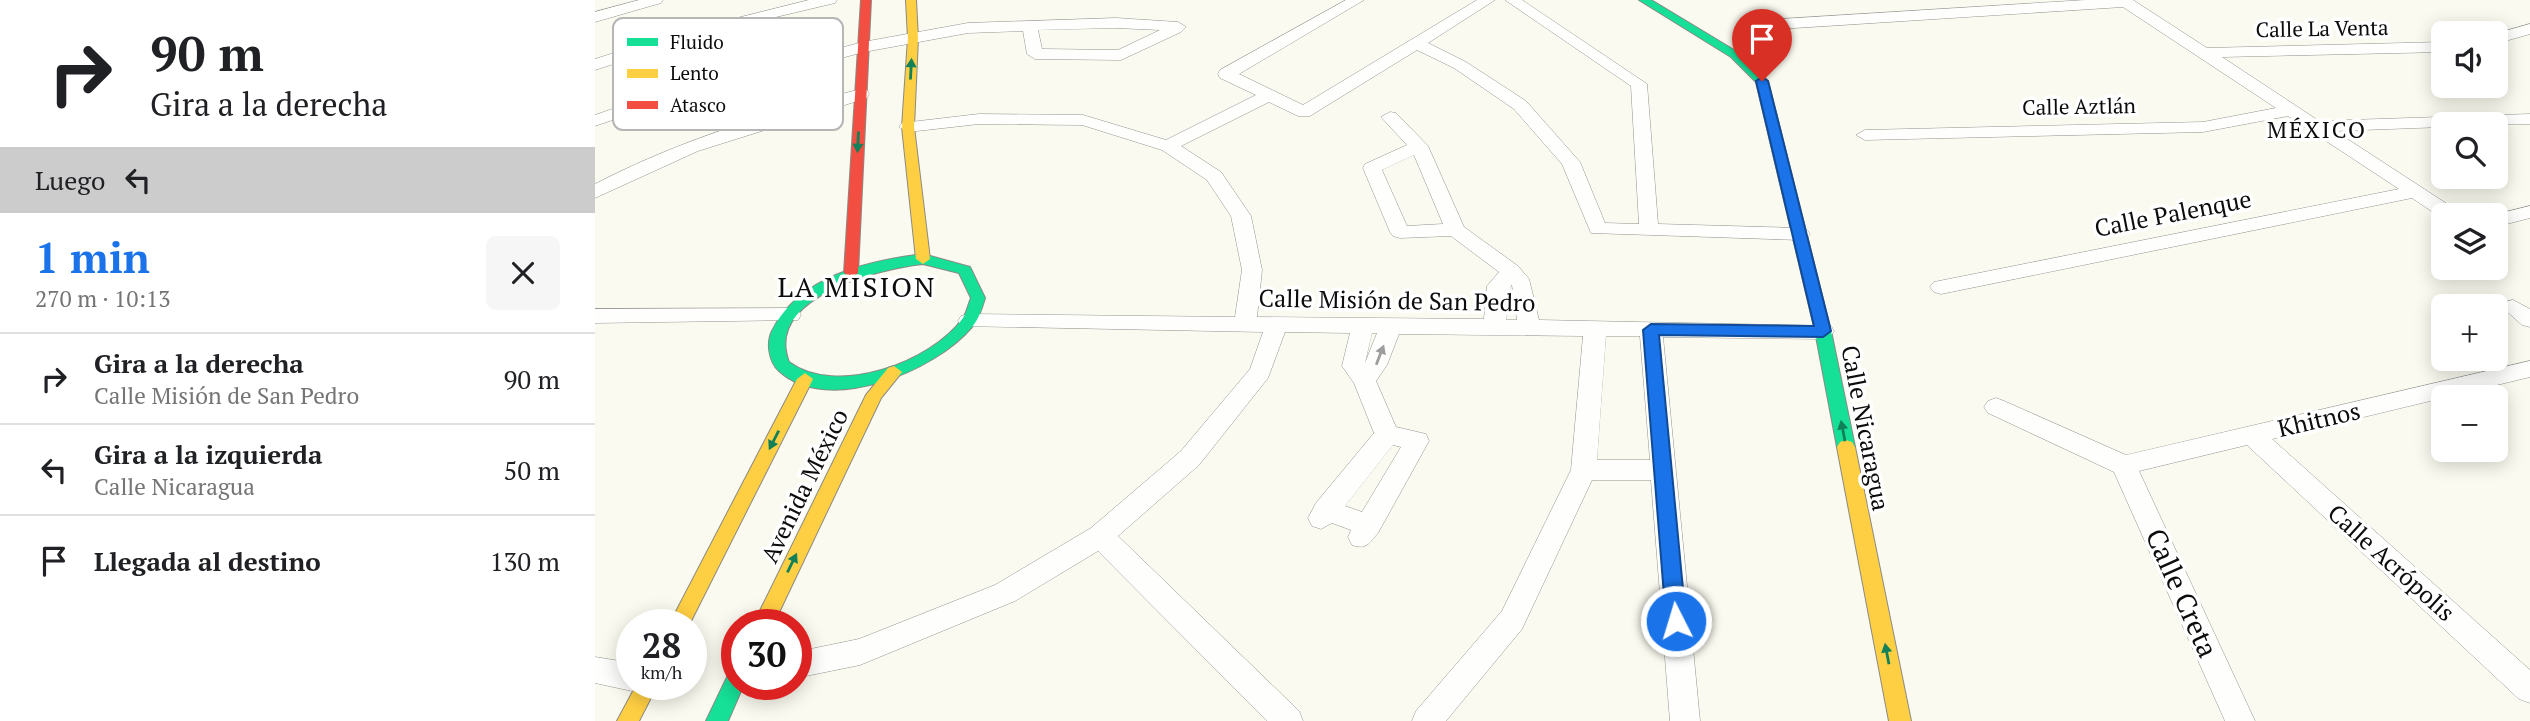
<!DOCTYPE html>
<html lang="es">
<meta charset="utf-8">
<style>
:root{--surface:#fff;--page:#f6f6f6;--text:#202124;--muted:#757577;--line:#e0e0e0;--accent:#1a73e8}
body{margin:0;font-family:"PT Serif",serif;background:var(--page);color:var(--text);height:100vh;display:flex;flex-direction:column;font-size:26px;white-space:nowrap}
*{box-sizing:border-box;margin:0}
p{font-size:23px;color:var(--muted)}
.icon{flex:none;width:38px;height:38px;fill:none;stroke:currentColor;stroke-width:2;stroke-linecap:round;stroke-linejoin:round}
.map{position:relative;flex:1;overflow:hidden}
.details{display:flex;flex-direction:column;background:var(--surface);width:595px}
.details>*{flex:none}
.banner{background:#fff;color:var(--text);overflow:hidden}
.controls{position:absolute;left:1836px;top:21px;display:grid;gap:14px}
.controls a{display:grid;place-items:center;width:77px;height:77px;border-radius:10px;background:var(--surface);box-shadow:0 4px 18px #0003;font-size:35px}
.speed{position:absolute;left:21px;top:609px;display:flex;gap:14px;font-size:35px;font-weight:700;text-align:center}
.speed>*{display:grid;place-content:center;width:91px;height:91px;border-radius:50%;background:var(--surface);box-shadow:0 4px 18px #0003;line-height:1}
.speed small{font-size:18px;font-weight:400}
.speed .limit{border:10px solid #d22;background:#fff;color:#111}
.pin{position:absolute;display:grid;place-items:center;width:60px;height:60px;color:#fff;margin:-72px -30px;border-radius:50% 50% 50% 0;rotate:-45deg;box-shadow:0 0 7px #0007}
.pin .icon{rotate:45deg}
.me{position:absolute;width:77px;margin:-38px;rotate:355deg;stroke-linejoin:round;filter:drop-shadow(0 0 5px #0008)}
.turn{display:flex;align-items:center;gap:24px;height:147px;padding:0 35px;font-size:32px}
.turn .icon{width:91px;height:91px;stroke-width:2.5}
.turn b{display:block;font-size:49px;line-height:60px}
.then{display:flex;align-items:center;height:66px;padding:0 35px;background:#0003;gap:14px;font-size:26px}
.round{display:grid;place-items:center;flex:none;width:74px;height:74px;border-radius:10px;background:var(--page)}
.headline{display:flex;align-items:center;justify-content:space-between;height:119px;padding:0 35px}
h1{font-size:42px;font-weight:700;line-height:52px;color:var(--accent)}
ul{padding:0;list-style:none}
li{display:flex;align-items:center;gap:21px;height:91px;padding:0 35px;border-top:2px solid var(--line)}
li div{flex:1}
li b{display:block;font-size:26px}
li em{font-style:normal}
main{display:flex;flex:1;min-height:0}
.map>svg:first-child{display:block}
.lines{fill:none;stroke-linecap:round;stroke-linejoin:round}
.street-casing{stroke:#93938f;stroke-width:1}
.fast-casing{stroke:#8a8a85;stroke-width:2}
.slow-casing{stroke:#8a8a85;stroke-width:2}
.jam-casing{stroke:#8a8a85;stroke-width:2}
.street{fill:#fefefd;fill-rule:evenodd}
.fast{fill:#16e098;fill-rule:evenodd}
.slow{fill:#ffcf43;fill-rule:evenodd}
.jam{fill:#f24e42;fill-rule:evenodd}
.oneway{fill:#128159}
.oneway2{fill:#9d9d9d}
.route{fill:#1a73e8;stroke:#114b97;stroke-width:2}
.labels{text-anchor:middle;stroke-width:7;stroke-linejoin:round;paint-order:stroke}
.far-street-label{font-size:21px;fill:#0c0c0c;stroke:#fff}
.far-quarter-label{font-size:23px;letter-spacing:2px;fill:#0c0c0c;stroke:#fff}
.street-label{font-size:24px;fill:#0c0c0c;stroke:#fff}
.quarter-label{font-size:28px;letter-spacing:2px;fill:#0c0c0c;stroke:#fff}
.near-street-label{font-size:28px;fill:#0c0c0c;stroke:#fff}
.key{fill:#fff;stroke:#b6b6b6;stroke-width:2}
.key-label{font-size:19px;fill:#0c0c0c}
</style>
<main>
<section class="details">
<div class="banner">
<div class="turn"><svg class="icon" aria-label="right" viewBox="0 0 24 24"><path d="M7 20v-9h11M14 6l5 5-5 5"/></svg><div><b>90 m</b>Gira a la derecha</div></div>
<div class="then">Luego<svg class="icon" aria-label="left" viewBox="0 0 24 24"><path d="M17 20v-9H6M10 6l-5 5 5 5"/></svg></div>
</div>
<div class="headline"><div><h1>1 min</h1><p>270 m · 10:13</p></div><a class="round"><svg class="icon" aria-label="close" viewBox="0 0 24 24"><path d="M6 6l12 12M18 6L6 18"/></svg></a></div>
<ul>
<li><svg class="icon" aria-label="right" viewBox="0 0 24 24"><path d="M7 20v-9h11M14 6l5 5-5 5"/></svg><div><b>Gira a la derecha</b><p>Calle Misión de San Pedro</p></div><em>90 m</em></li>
<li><svg class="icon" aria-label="left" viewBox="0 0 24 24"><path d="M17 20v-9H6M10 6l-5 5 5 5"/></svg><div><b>Gira a la izquierda</b><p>Calle Nicaragua</p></div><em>50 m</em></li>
<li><svg class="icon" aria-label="arrive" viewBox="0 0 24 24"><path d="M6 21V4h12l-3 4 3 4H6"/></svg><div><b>Llegada al destino</b></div><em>130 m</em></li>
</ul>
</section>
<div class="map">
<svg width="1935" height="721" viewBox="0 0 1935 721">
<rect width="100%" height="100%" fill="#fafaf0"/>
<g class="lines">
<g class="street-casing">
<g id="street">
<polygon points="44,0 68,0 66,3 0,22 0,12"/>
<polygon points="214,0 242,0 240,3 122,31 0,70 0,59 82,33"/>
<path d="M 751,0 L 769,0 L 644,74 L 708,105 L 882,0 L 900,0 L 833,43 L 871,62 L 931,101 L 985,162 L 1010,223 L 1044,224 L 1036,86 L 910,0 L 927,0 L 1052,84 L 1063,224 L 1205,228 L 1212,230 L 1215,234 L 1212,238 L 1205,240 L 996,233 L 967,164 L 919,109 L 859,68 L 822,50 L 715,116 L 703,116 L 674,102 L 586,146 L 626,172 L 656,216 L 667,270 L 662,317 L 889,319 L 892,286 L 904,272 L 856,236 L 805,238 L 798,236 L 795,232 L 768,168 L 770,164 L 812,145 L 786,117 L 795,112 L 801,113 L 833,146 L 869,227 L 923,266 L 934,279 L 944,320 L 1236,326 L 1239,331 L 1236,336 L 1228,339 L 1068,337 L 1105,721 L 1075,721 L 1056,480 L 997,480 L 927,629 L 851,721 L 817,721 L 821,711 L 907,611 L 976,470 L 988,336 L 804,334 L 792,365 L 781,381 L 801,427 L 831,434 L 834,441 L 783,533 C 774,543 772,550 757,545 L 753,537 L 756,530 L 737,523 L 726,529 L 717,526 L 713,518 L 721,503 L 779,433 L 759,383 L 747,366 L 755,333 L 690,332 L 673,378 L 604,465 L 523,536 L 704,711 L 708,721 L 672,721 L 503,551 L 420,601 L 265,665 L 201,678 L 201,652 L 264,639 L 400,585 L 496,528 L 586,451 L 655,369 L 668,332 L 366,326 L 363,321 L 366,316 L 374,314 L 640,317 L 647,270 L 636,216 L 612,180 L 567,150 L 487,125 L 384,124 L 313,132 L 304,127 L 307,123 L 384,114 L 488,115 L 571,140 L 661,95 L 625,78 L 623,74 L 625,70 ZM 819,155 L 848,224 L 812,226 L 787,170 ZM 916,285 L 917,285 L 922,320 L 911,320 ZM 777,333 L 782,333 L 770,363 ZM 1011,336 L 1045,336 L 1055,460 L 1002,460 ZM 798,445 L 806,447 L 767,512 L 750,506 Z"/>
<polygon points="1491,0 1538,0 1612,48 1848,42 1848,52 1627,57 1724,121 1935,114 1935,124 1848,124 1848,127 1740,131 1863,211 1866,215 1848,215 1848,219 1817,198 1346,294 1339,292 1335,287 1339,282 1804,189 1693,116 1608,132 1270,140 1261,135 1270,130 1608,122 1681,108 1528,7 1169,30 1161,25 1169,20"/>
<path d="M 521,18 L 583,22 L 591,27 L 586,32 L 526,60 L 440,59 L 432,54 L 428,31 L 373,33 L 269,52 L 201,70 L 117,86 L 0,126 L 0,115 L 107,78 L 200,60 L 268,42 L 373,23 ZM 521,28 L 565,30 L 523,50 L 447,49 L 443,30 Z"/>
<polygon points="1935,24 1935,34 1900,44 1900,34"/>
<path d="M 266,89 L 272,90 L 274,94 L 272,98 L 103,151 L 0,198 L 0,184 C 83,141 175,112 266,89 Z"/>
<polygon points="1935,206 1935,218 1900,227 1899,215"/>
<polygon points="1918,300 1935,309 1935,327 1927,325 1907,307 1910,302"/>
<polygon points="195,308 203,310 206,315 203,320 0,323 0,309"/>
<polygon points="1935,361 1935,377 1677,439 1935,670 1935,703 1924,699 1652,445 1544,471 1660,721 1630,721 1519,472 1393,413 1389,407 1393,401 1401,398 1409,401 1531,455"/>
<polygon points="0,657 37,663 37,684 49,684 47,687 37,691 0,683"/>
</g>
</g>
<g class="fast-casing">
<g id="fast">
<polygon points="1044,0 1056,0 1144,53 1173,81 1236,331 1260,447 1257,452 1245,452 1242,447 1220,331 1161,82 1136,57"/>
<path d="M 328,254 L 375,267 L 390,298 C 387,308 384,319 377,327 C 340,371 233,416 184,371 C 174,362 171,343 177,331 C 204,276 273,261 328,254 ZM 328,264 L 364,273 L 376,298 C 373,305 372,312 368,318 C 336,363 241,397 194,362 C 169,297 283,269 328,264 Z"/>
<polygon points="142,669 142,684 149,684 133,721 111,721 135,671"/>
</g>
</g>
<g class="slow-casing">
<g id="slow">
<polygon points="311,0 321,0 323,38 319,127 335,259 328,264 321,259 307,127 313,38"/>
<polygon points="299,366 307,372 286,398 178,625 158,625 271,395 293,368"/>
<polygon points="210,373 218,379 94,625 74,625 202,379"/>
<polygon points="1251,440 1257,442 1260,447 1316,721 1294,721 1242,447 1245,442"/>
<polygon points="42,684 63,684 44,721 22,721"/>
</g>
</g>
<g class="jam-casing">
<polygon id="jam" points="266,0 276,0 263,273 256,278 249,273"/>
</g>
<use href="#street" class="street"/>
<use href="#fast" class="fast"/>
<use href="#slow" class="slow"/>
<use href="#jam" class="jam"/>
</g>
<defs><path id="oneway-solid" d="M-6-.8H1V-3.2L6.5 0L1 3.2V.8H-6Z" transform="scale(1.75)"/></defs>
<g class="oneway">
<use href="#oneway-solid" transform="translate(316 69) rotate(-87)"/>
<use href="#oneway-solid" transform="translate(263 142) rotate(93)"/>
<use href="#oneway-solid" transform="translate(1248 431) rotate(-101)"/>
<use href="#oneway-solid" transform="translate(179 440) rotate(117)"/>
<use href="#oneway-solid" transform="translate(197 563) rotate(-64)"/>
<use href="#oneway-solid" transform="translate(1292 654) rotate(-101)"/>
</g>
<use class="oneway2" href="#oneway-solid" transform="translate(785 355) rotate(-69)"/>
<polygon class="route" points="1167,77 1173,81 1236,331 1228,337 1064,335 1091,621 1088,627 1081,629 1074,627 1071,621 1048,330 1056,324 1219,326 1161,81"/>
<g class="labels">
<g class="far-street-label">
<text transform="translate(1727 29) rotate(-1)" y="7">Calle La Venta</text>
<text transform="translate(1484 107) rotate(-1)" y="7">Calle Aztlán</text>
</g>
<g class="far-quarter-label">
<text x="1722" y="138">MÉXICO</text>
</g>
<g class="street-label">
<text transform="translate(1578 214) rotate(-11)" y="8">Calle Palenque</text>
<text transform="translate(802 301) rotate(1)" y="8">Calle Misión de San Pedro</text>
<text transform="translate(1724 420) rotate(-13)" y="8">Khitnos</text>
<text transform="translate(1270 428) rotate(79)" y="8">Calle Nicaragua</text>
<text transform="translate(210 486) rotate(-64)" y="8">Avenida México</text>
<text transform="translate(1796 563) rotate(42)" y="8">Calle Acrópolis</text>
</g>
<g class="quarter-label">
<text x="262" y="297">LA MISION</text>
</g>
<g class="near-street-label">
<text transform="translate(1587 593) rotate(66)" y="10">Calle Creta</text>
</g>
</g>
<rect x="18" y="18" width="230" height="112" rx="10" class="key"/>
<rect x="32" y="38" width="31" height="8" fill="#16e098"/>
<rect x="32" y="69" width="31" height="9" fill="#ffcf43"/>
<rect x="32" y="101" width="31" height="8" fill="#f24e42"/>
<g class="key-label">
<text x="75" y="49">Fluido</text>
<text x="75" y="80">Lento</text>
<text x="75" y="112">Atasco</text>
</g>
</svg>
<div class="controls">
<a><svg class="icon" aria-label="sound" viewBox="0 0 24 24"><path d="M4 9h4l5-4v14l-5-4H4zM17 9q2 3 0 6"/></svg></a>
<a><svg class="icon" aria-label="search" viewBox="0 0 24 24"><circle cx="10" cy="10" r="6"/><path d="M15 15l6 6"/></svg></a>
<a><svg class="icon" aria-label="layers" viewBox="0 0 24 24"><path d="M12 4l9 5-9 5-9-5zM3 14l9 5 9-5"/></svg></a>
<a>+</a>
<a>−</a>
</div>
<div class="speed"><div>28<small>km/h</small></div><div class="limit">30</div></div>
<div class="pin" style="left:1167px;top:81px;background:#d93025"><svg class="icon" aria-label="arrive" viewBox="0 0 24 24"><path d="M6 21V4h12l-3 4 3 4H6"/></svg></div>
<svg class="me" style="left:1081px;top:621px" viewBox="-20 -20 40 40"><circle r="17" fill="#1a73e8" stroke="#fff" stroke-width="3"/><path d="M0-11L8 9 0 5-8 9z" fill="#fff"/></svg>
</div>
</main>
